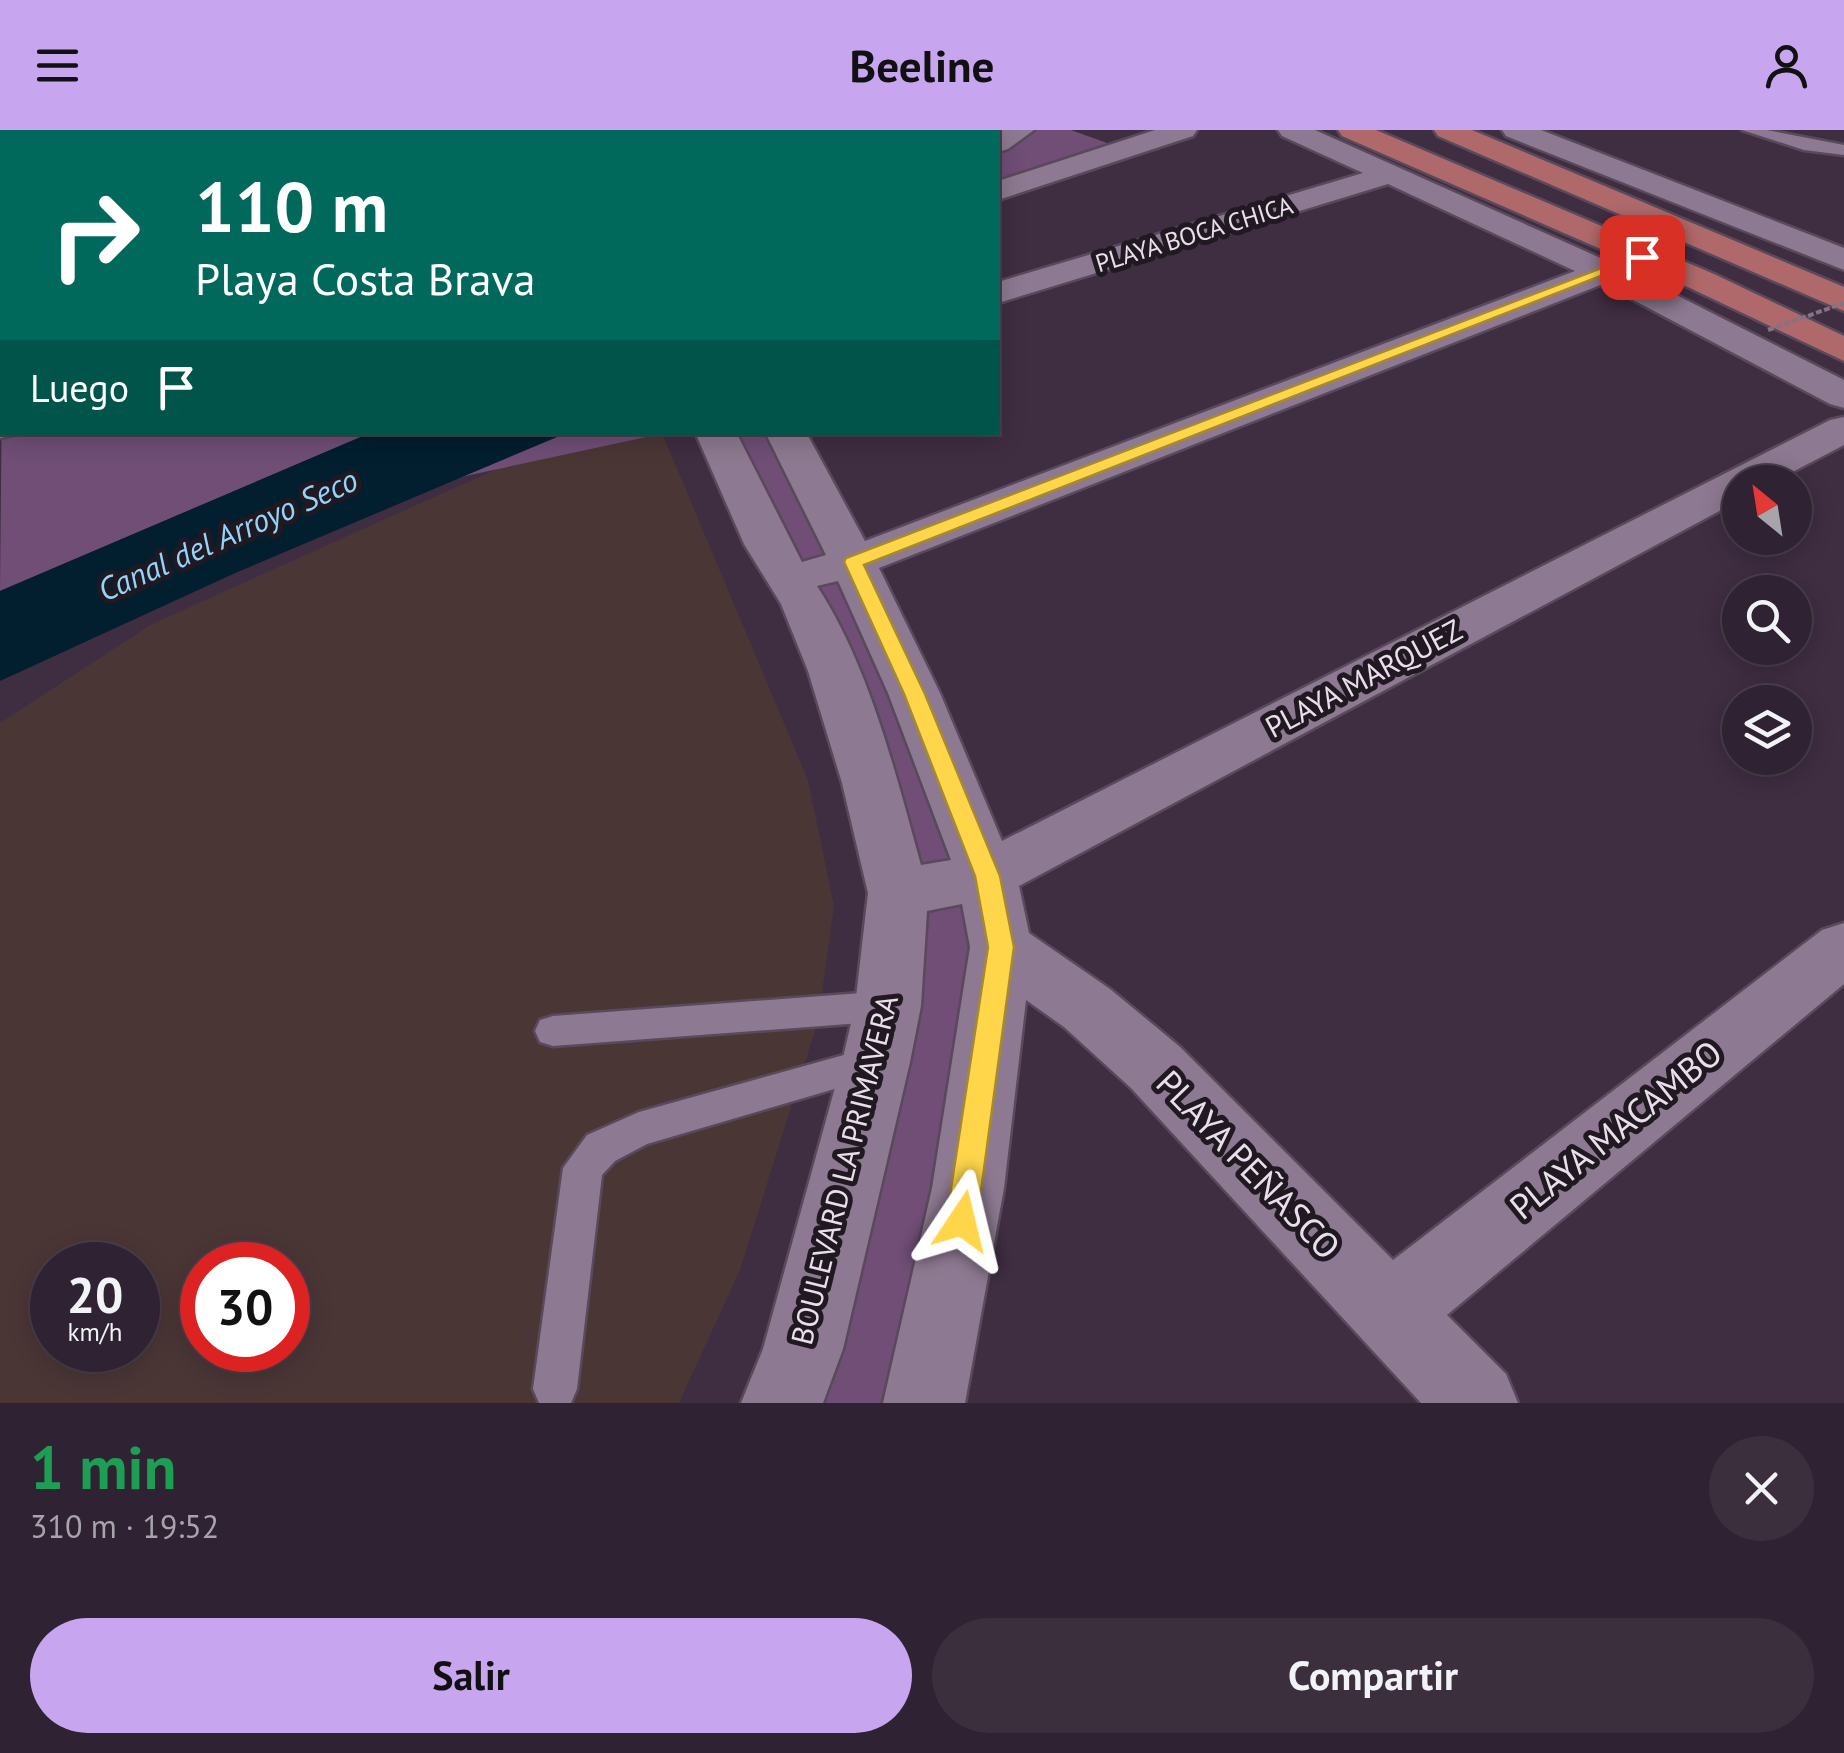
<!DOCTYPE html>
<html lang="es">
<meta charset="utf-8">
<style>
:root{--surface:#2f2232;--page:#3b2f3e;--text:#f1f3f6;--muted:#a7a4ac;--line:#4a3f4d;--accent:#c8a6ef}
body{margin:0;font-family:"PT Sans",sans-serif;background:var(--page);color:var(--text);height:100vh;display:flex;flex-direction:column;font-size:38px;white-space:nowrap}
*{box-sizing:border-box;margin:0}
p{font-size:32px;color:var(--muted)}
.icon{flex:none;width:55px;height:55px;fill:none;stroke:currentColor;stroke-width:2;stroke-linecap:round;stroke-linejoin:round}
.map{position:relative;height:1273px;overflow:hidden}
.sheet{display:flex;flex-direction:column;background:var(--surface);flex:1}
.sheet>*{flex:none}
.guide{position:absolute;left:0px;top:0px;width:1000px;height:305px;box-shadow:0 5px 25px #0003,0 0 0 2px var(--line);background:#00695c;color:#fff;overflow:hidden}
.needle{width:65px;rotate:330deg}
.fabs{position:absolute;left:1722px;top:335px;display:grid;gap:20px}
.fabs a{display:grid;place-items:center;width:90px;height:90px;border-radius:50%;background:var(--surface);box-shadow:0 5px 25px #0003,0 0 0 2px var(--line);font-size:50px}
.speed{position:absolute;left:30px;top:1112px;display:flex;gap:20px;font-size:50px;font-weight:700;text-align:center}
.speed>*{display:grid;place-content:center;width:130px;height:130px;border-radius:50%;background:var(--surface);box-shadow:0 5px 25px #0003,0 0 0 2px var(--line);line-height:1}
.speed small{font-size:25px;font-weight:400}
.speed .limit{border:15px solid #d22;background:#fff;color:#111}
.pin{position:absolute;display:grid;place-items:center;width:85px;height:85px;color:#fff;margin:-42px;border-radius:20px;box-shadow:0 5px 15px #0006}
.me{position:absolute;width:110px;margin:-55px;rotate:10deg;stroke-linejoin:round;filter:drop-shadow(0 0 8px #0008)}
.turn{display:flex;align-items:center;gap:35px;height:210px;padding:0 30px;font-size:45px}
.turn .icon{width:130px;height:130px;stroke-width:2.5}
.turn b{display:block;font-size:70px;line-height:85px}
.then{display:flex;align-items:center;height:95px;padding:0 30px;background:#0003;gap:20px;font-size:38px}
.round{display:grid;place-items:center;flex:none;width:105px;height:105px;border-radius:52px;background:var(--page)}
.summary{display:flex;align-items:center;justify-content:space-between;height:170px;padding:0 30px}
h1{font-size:60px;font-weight:700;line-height:75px;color:#1e9e55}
.action{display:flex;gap:20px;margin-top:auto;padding:20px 30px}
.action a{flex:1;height:115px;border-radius:60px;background:var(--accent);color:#111;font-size:40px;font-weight:700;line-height:115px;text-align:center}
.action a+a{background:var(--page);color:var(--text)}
header{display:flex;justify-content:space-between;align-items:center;height:130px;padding:0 30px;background:var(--accent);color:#111;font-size:45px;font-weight:700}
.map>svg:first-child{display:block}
.education{fill:#4b3636;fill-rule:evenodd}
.green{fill:#704e76}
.water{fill:#011f2e}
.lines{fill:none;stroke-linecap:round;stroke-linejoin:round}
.lane-casing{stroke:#58495b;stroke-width:5}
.street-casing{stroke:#58495b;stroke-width:5}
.primary-casing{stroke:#58495b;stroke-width:5}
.path{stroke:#827385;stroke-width:4;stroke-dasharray:6 2.5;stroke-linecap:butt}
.lane{fill:#8d7991;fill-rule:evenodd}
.street{fill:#8d7991;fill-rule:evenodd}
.primary{fill:#b0696a;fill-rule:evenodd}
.path-bridge{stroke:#827385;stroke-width:4;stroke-dasharray:6 2.5;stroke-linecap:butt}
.shaded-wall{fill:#5a325e}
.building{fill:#814886;stroke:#5a325e;stroke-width:2.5}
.route{fill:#ffd54a;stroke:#a68a30;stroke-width:2.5}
.labels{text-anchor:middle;stroke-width:10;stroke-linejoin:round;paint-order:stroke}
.far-street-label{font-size:25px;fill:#eadeec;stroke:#211922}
.street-label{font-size:30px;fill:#eadeec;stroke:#211922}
.water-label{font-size:32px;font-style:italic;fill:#91d4fc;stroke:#211922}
.near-street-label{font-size:35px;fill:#eadeec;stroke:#211922}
</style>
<header><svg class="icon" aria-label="menu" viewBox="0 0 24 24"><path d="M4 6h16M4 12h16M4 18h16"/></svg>Beeline<svg class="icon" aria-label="person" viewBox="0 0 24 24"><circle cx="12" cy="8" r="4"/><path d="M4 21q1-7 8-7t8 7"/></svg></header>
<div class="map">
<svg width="1844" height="1273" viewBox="0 0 1844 1273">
<rect width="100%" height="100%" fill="#3f2d42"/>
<path class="education" d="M 662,303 L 808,650 L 834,776 L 818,891 L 740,1140 L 679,1273 L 0,1273 L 0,593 L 152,494 L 552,314 ZM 52,1135 L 138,1135 L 138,1220 L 52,1220 ZM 202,1135 L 288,1135 L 288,1220 L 202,1220 Z"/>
<g class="green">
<polygon points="1020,0 1071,0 1121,18 998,61 998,13"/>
<polygon points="2,252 2,302 370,303 0,461"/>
<polygon points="566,303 665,303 461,347 555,308"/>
<polygon points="715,303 785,303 987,746 924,1273 782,1273 898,763"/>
</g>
<polygon class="water" points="370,303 566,303 233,444 0,551 0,461"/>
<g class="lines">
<g class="lane-casing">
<g id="lane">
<polygon points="1742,0 1767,0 1844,15 1844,25 1804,20"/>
<polygon points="888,861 901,865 906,876 901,887 888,891 553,916 540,912 535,901 540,890 553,886"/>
<polygon points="876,916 889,921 894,932 889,943 647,1014 615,1031 602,1045 577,1259 571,1273 539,1273 533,1259 563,1038 587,1005 639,982"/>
</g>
</g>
<g class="street-casing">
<g id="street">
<polygon points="1000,0 1034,0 1008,19 998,22 996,2"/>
<polygon points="1155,0 1197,0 1193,6 998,70 998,51"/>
<path d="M 1278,0 L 1315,0 L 1605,130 L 1643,117 L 1655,120 L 1660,127 L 1655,134 L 1633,143 L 1844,250 L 1844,278 L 1830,274 L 1603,154 L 879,438 L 940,563 L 1002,711 L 1830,290 L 1844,287 L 1844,315 L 1773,352 L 1740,352 L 1740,370 L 1019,756 L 1029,803 L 1110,859 L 1179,916 L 1393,1130 L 1822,800 L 1844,793 L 1844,854 L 1447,1185 L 1506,1244 L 1518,1273 L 1421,1273 L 1131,958 L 1064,897 L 1026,870 L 1004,1058 L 965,1273 L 883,1273 L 932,1058 L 970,817 L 962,774 L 927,781 L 921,876 L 910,932 L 843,1219 L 823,1273 L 741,1273 L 763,1219 L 842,932 L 855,876 L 868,763 L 842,653 L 808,541 L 781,474 L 744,414 L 695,302 L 736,302 L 802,432 L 826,425 L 765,302 L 806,302 L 865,411 L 1575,141 L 1388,54 L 998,173 L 998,152 L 1363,43 L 1282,6 ZM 838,451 L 888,563 L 951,730 L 921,735 C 896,645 869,535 817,456 Z"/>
<polygon points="1502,0 1541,0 1844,118 1844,140 1506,6"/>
<polygon points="2,153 2,183 0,184 0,154"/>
<polygon points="0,282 2,302 14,305 0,308"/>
</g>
</g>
<g class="primary-casing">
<g id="primary">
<polygon points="1338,0 1376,0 1714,144 1844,206 1844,231 1690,158 1342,6"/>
<polygon points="1434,0 1472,0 1844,157 1844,181 1438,6"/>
</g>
</g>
<polyline class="path" points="375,2 384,0"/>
<use href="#lane" class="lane"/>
<use href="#street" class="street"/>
<use href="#primary" class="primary"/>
<polyline class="path-bridge" points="1768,200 1844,173"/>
</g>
<g class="shaded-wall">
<polygon points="96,0 160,0 156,2 86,2"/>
<polygon points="227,0 280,0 280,2 218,2"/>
<polygon points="2,75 2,101 0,103 0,77"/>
</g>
<g class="building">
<polygon points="0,0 96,0 86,2 2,2 2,23 0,24"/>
<polygon points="122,0 227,0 218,2 112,2"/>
<polygon points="0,32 2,34 2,69 0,68"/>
</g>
<polygon class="route" points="1638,124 1649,127 864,435 925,564 1000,746 1014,817 977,1091 973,1101 962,1106 951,1101 946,1091 988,817 975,746 904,564 844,432 846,428"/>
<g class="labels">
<g class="far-street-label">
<text transform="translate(1194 104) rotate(-17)" y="9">PLAYA BOCA CHICA</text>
</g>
<g class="street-label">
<text transform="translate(1364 549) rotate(-28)" y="10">PLAYA MARQUEZ</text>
<text transform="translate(845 1040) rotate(-76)" y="10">BOULEVARD LA PRIMAVERA</text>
</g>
<g class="water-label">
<text transform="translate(228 405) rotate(-24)" y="11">Canal del Arroyo Seco</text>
</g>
<g class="near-street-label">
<text transform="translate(1616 1000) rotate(-39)" y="12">PLAYA MACAMBO</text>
<text transform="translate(1248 1035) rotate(46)" y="12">PLAYA PEÑASCO</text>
</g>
</g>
</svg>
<div class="fabs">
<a><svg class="needle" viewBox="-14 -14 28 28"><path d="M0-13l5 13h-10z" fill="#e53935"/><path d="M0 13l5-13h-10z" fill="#a7a4ac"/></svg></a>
<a><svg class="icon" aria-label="search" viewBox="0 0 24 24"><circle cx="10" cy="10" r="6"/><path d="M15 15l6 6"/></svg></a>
<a><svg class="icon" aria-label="layers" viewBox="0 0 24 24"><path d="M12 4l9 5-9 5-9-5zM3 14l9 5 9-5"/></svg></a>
</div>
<div class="speed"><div>20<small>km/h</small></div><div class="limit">30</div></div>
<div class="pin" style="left:1642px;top:127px;background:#d93025"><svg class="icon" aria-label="arrive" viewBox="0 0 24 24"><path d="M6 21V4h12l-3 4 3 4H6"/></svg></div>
<svg class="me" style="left:962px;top:1091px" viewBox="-20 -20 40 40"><path d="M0-17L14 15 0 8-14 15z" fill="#ffd54a" stroke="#fff" stroke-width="4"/></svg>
<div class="guide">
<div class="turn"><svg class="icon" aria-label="right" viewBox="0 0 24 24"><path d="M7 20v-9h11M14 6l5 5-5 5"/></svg><div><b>110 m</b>Playa Costa Brava</div></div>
<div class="then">Luego<svg class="icon" aria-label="arrive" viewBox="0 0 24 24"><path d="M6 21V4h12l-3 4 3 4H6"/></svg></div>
</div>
</div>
<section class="sheet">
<div class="summary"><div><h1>1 min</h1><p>310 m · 19:52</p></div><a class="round"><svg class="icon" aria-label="close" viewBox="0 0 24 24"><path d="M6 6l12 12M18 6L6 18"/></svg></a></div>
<div class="action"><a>Salir</a><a>Compartir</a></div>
</section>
